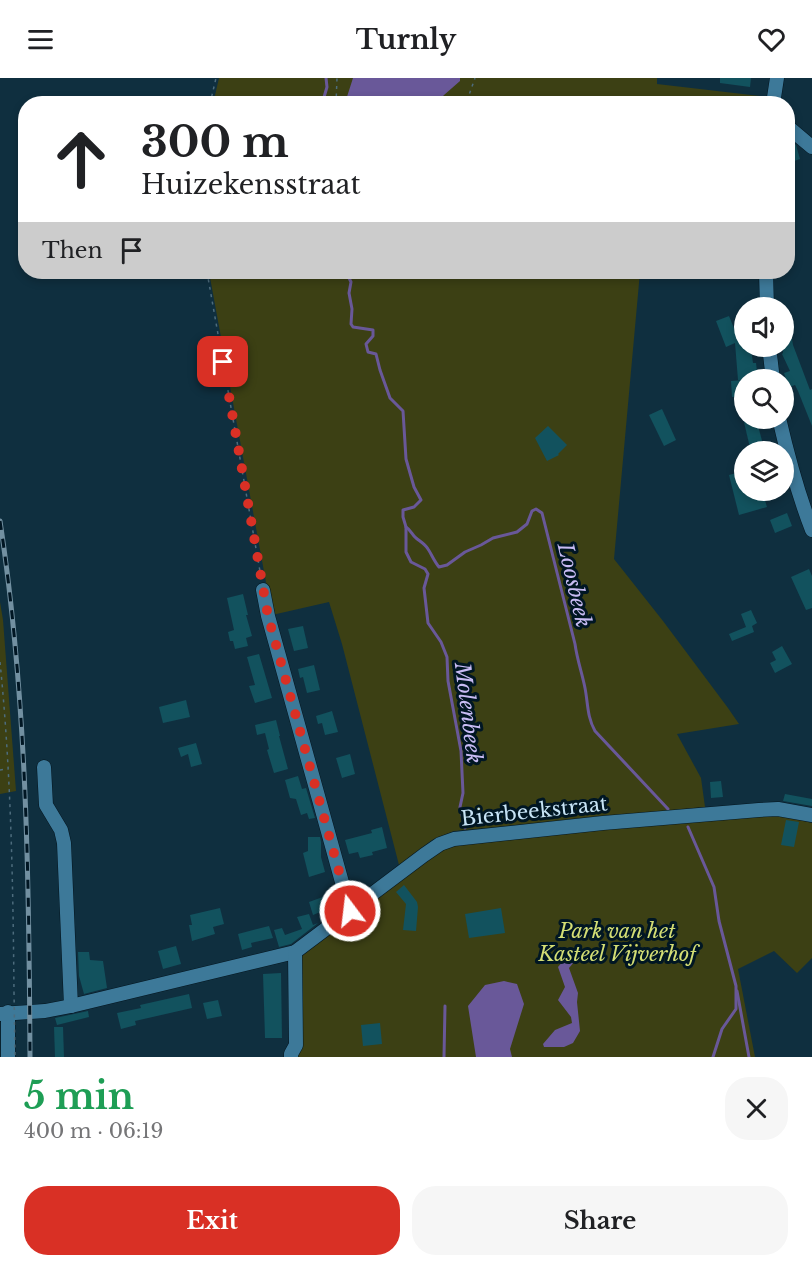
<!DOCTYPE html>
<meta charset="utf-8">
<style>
:root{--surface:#fff;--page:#f6f6f6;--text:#202124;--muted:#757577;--accent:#d93025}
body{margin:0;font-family:"Libre Baskerville",serif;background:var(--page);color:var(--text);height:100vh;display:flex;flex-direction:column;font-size:22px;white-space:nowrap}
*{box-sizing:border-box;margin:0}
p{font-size:20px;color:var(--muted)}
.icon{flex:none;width:33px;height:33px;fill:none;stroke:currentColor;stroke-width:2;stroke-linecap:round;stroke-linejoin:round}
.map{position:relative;height:979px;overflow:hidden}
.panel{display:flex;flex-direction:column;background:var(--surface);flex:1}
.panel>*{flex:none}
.guide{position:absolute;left:18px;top:18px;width:777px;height:183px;border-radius:24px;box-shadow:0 3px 9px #0003;background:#fff;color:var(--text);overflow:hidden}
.tools{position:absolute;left:734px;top:219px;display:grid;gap:12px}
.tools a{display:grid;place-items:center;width:60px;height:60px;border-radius:50%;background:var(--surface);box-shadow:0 3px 9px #0003;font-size:30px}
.pin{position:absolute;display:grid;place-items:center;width:51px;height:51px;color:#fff;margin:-26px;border-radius:12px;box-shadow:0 3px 9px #0006}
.me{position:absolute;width:66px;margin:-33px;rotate:345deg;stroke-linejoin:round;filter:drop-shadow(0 0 4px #0008)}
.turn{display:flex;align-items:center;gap:21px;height:126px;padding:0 24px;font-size:27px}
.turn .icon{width:78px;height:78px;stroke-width:2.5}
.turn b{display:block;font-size:42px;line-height:51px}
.then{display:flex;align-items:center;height:57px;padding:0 24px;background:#0003;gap:12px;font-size:22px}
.round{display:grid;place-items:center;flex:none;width:63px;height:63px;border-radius:24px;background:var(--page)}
.headline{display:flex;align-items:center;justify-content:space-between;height:102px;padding:0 24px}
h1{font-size:36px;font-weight:800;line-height:45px;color:#1e9e55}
.primary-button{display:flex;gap:12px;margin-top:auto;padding:12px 24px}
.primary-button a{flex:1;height:69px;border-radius:24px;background:var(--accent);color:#fff;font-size:24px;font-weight:800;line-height:69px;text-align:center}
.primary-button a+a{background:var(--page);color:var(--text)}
header{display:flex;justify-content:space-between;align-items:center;height:78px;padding:0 24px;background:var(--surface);font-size:27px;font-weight:800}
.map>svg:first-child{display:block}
.green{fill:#3c4014}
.water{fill:#695899}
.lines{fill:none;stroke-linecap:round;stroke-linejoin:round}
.stream{stroke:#695899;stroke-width:3}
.building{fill:#12525e}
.minor-casing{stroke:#041620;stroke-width:15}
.path{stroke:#4d6c7d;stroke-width:1.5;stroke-dasharray:3 4.5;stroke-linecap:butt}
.minor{stroke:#3d7999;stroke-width:14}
.rail-casing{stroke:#7290a1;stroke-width:5}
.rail{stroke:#001623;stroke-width:3;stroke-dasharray:9;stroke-linecap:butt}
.path-bridge{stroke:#4d6c7d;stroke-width:1.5;stroke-dasharray:3 4.5;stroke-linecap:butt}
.route{stroke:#d93025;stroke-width:10;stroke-dasharray:0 18}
.labels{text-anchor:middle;stroke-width:6;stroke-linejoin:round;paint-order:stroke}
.street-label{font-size:20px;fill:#c6e3f5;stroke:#001623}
.park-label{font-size:20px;font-style:italic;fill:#d3de74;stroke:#001623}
.water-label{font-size:21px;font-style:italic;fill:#c8bcf4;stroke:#001623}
</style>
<header><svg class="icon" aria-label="menu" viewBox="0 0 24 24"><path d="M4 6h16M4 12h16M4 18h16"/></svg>Turnly<svg class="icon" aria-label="heart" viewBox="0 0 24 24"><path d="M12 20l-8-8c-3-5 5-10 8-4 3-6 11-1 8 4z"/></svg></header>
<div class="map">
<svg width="812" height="979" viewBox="0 0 812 979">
<rect width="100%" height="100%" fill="#0f2f3f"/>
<g class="green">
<polygon points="219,0 657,0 657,6 768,19 767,26 213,26"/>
<polygon points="209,194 640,194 614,481 663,543 728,630 739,646 677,656 701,700 705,729 454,753 432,762 399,787 342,566 329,524 272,537"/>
<polygon points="0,524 3,542 16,713 0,716"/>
<polygon points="777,736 812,745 812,880 797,895 774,873 738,891 755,979 294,979 298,881 437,775 450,768 463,765 711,741"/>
</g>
<g class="water">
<polygon points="353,0 460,0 460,3 444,17 437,25 345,25"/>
<polygon points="570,881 574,884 569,890 578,915 577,924 580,953 573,965 564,969 544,969 543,966 555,952 572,945 571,939 558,922 565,909 558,889 564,882"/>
<polygon points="504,903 517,906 524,926 510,971 512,979 476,979 468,928 485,907"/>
</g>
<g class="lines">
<g class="stream">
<polyline points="322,26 327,9 326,0"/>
<polyline points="338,194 348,198 351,204 349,215 352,231 351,246 353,249 373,252 373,258 366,266 368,274 376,276 380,292 390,320 403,333 406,381 414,409 421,422 414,429 403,432 403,439 406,449 406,474 411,484 425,491 428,496 424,510 428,545 441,564 447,579 448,603 461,673 463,715 460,729 465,750"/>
<path d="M 406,449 C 411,452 412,457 416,460 C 421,464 425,466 428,471 C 432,477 434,483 439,489 L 447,487 L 465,474 L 481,467 L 493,460 L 517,454 L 527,446 L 532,433 L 536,431 L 542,435 L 575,566 C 577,581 582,595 585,610 C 588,625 587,639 595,653 L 668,731"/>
<polyline points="688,749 714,809 719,843 736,908 736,931 722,951 713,979"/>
<polyline points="737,913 749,979"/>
<polyline points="444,979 445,928"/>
</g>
</g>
<g class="building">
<polygon points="720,0 751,0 750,9 720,5"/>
<polygon points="788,60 796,67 800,81 788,85"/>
<polygon points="783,237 788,237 793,267 810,312 812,311 812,348 798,313 795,307 789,309 784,295 790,293 782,276 783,275"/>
<polygon points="729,238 736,255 740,254 744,264 744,268 746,268 747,273 751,271 753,285 756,285 757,293 752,294 752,302 738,302 735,265 726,269 716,243"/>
<polygon points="744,302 744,318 732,319 731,303"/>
<polygon points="662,331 676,362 664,368 649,337"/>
<polygon points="743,340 756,340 765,374 751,374"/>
<polygon points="548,348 567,367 558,376 559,377 547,383 535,360"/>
<polygon points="744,393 744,412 751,412 753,419 763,416 767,429 739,437 729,397"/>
<polygon points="787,435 792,448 775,455 770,442"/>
<polygon points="809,491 812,498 812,530 806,532 791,499"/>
<polygon points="243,516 248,537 246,537 252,558 246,560 248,568 235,571 233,563 230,563 228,554 234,552 227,520"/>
<polygon points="751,532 757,545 752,548 754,554 732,563 729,556 746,549 741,536"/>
<polygon points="303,548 308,570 294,573 288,551"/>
<polygon points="782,568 792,586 775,595 770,585 776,582 772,574"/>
<polygon points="259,576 272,620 255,625 249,608 255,607 247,579"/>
<polygon points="314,587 320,612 307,615 303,599 300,600 298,591"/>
<polygon points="186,622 190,639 163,645 159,629"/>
<polygon points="332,633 338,654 325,657 322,645 318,646 316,638"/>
<polygon points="276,642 280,658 279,658 288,691 274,695 267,672 269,671 265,655 257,657 255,647"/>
<polygon points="196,665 202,686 191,689 188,676 181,679 178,670"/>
<polygon points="350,676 355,696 342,700 336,680"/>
<polygon points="298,698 302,711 306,710 315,740 309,741 307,735 301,737 296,721 290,720 285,702"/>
<polygon points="721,703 723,719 711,720 710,704"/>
<polygon points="785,716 812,721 812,728 783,723"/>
<polygon points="786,742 799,744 794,769 781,767"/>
<polygon points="382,749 387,770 372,774 373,777 360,780 358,774 349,776 345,762 372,755 371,752"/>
<polygon points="308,759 320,759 321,764 321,779 325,794 309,799 303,775 308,773"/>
<polygon points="404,807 417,824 418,829 416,853 403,852 406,826 396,814"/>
<polygon points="331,816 335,828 313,837 309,824"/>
<polygon points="220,830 224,846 213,849 215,856 192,863 189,847 192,847 190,837"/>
<polygon points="501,830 505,855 469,860 465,836"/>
<polygon points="309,836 313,847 318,845 291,866 279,869 274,852 282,850 285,857 302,851 297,839"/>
<polygon points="269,848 273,860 251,865 252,869 242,872 238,856"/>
<polygon points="176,868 181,886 163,891 158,873"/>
<polygon points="78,874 89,874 90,882 103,883 107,910 84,916 79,898"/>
<polygon points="281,895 282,960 265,960 263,896"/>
<polygon points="189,916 192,930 135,943 136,947 121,951 117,935 141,930 140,927"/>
<polygon points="218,922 222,938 207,941 203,925"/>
<polygon points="88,933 89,939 57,947 55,940"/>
<polygon points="380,945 382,966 363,968 361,947"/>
<polygon points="54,949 63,949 64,979 55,979"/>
</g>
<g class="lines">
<g class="minor-casing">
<g id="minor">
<polyline points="773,26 777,0"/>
<polyline points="788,49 812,69"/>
<polyline points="766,194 767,230"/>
<polyline points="769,268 773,302"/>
<path d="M 779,340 C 788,379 798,416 812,452"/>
<polyline points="263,512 268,538 350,833"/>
<polyline points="44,689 46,727 61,752 64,765 71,928"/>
<polyline points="8,934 8,979"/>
<polyline points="0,936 45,933 71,928 295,874 424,777 440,766 454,761 603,745 759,732 778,731 812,737"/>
<polyline points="291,979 291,976 296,967 295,874"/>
</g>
</g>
<g class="path">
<polyline points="210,26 216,0"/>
<polyline points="336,26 337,0"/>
<polyline points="459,26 469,17 475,0"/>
<polyline points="207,194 261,499"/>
<path d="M 0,584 C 11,693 13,804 14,914"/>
<polyline points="0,692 7,691"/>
</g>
<use href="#minor" class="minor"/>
<g class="rail-casing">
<path id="rail" d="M 0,443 C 27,620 29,800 30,979"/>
</g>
<use href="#rail" class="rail"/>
<polyline class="path-bridge" points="14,914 15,979"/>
</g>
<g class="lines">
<polyline class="route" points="223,284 268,538 350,833"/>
</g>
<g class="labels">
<g class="street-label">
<text transform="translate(534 733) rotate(-6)" y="7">Bierbeekstraat</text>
</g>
<g class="park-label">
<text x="617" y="860">Park van het<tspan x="617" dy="23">Kasteel Vijverhof</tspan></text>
</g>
<g class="water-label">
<text transform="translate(574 507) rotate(77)" y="7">Loosbeek</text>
<text transform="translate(468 635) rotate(83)" y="7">Molenbeek</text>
</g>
</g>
</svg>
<div class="tools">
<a><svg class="icon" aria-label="sound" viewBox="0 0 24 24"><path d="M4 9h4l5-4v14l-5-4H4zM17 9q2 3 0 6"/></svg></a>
<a><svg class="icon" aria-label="search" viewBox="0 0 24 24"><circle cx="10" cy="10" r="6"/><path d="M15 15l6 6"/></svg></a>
<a><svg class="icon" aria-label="layers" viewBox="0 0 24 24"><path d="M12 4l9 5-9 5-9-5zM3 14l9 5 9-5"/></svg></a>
</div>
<div class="pin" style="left:223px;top:284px;background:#d93025"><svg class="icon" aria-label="arrive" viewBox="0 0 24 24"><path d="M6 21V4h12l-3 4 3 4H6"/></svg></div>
<svg class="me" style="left:350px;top:833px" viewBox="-20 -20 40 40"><circle r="17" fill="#d93025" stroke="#fff" stroke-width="3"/><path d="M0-11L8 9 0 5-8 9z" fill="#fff"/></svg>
<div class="guide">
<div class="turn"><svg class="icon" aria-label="ahead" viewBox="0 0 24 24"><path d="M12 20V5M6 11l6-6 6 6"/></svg><div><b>300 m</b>Huizekensstraat</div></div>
<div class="then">Then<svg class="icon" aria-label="arrive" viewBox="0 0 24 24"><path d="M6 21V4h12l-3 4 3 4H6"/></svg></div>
</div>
</div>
<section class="panel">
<div class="headline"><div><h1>5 min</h1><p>400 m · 06:19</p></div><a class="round"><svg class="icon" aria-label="close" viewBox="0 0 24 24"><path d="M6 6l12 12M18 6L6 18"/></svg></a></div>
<div class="primary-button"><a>Exit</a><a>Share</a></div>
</section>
